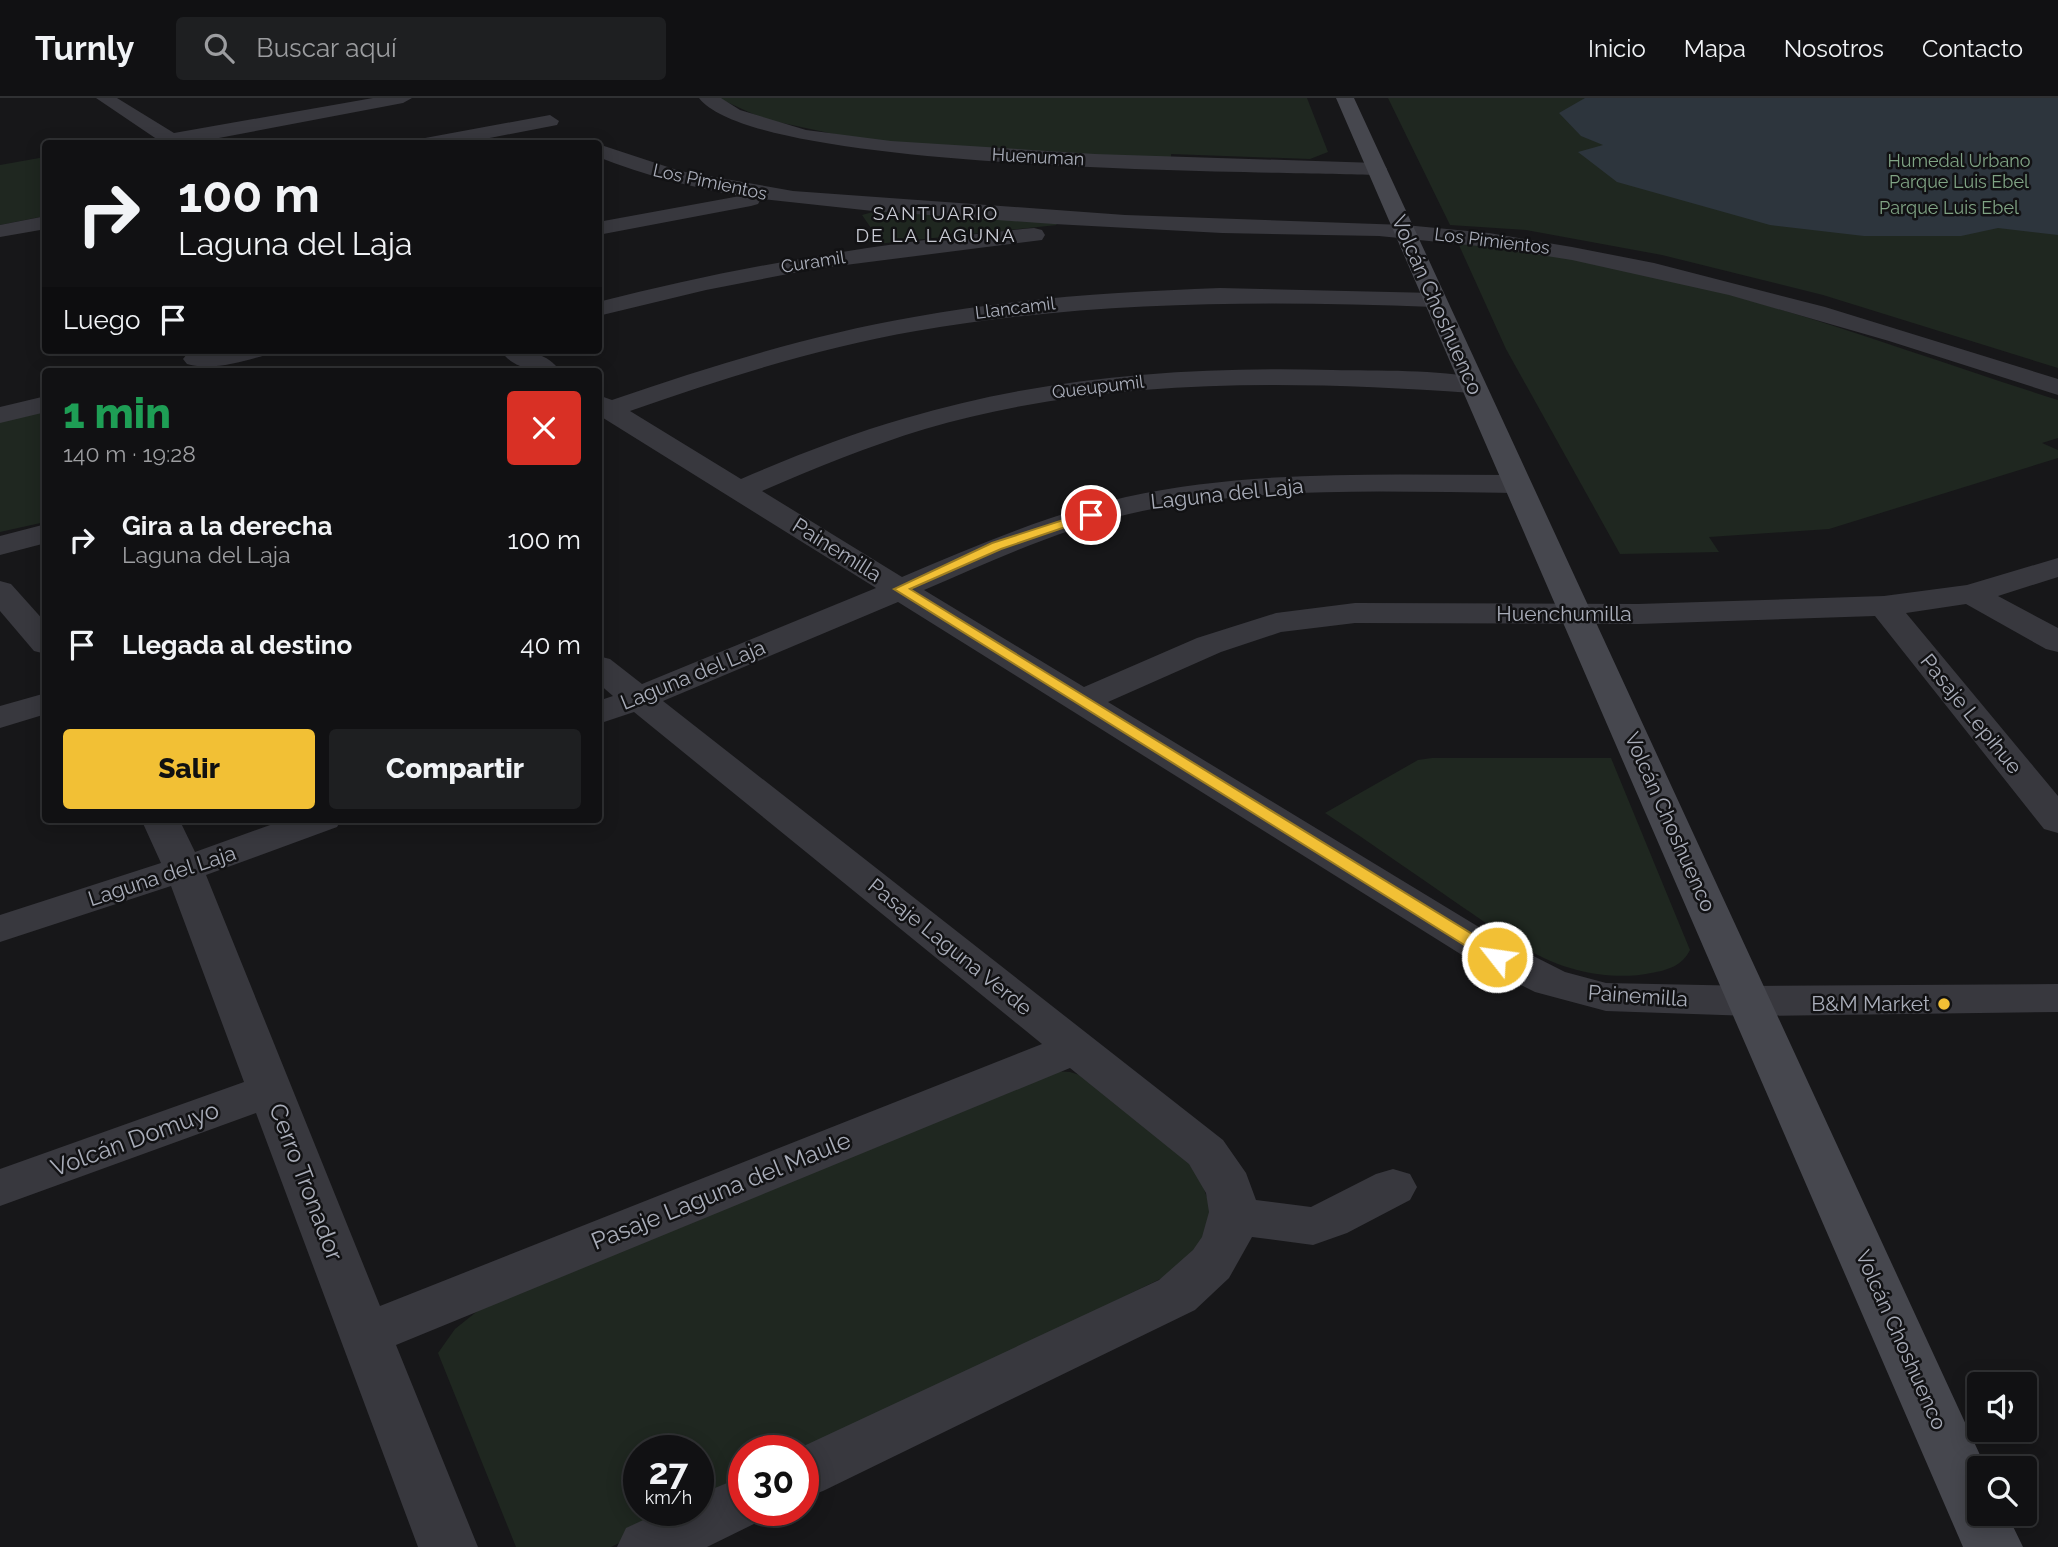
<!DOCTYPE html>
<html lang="es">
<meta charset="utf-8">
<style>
:root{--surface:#111113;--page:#1e1f21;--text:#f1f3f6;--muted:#9c9da0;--line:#303133;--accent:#f2c035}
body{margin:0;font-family:Raleway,sans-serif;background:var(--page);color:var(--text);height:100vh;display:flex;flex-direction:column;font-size:26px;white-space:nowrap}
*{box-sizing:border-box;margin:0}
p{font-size:23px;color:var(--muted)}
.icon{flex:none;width:38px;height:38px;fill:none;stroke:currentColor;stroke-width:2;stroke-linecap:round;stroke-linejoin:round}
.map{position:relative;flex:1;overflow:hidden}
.side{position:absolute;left:42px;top:270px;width:560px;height:455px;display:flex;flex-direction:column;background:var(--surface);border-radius:7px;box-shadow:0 4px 18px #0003,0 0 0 2px var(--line)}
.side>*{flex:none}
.guide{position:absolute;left:42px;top:42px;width:560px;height:214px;border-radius:7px;box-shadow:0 4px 18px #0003,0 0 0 2px var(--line);background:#111113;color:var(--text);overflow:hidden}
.fabs{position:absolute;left:1967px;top:1274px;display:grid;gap:14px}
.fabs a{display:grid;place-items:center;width:70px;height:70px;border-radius:7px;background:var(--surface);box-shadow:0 4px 18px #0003,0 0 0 2px var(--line);font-size:35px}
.speed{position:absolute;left:623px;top:1337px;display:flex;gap:14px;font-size:35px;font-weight:700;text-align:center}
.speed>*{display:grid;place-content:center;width:91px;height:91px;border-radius:50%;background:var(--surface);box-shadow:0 4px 18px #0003,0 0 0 2px var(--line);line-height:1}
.speed small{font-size:18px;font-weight:400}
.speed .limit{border:10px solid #d22;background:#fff;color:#111}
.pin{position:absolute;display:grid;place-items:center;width:60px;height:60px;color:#fff;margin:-30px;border:4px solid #fff;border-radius:50%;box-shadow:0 2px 7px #0007}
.me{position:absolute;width:77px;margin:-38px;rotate:300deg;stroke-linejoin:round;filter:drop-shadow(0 0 5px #0008)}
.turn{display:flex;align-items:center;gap:24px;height:147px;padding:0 21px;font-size:32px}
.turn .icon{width:91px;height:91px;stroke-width:2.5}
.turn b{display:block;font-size:49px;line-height:60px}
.then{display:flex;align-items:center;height:66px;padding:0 21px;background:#0003;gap:14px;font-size:26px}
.round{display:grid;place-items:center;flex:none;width:74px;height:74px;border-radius:7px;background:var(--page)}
.head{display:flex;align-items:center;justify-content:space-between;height:119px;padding:0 21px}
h1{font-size:42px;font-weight:800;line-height:52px;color:#1e9e55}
.button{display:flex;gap:14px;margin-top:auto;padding:14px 21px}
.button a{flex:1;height:80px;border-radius:7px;background:var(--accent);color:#111;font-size:28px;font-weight:800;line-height:80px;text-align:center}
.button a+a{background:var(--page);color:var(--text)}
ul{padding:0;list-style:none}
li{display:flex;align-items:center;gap:21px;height:105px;padding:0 21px}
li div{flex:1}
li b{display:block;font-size:26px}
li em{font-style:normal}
header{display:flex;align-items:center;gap:42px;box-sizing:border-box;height:98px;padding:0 35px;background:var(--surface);border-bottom:2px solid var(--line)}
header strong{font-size:33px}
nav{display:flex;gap:38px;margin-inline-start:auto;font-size:24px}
.search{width:490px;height:63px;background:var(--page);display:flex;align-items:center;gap:18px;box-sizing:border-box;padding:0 24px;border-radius:7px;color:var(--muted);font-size:26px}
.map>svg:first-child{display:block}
.green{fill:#1f2720}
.water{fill:#2d353d}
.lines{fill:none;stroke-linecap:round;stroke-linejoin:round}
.street{fill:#38383e;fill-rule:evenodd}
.secondary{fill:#46474e;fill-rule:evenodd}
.route{fill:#f2c035;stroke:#9d7d22;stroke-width:2}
.poi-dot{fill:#f2c035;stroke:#121214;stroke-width:2.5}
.labels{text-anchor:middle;stroke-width:5;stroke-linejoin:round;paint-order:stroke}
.far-street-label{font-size:18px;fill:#a9adb9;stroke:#121214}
.far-park-label{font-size:18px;fill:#80a485;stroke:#121214}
.far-neighbourhood-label{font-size:19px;letter-spacing:2px;fill:#caccd5;stroke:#121214}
.street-label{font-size:21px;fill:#a9adb9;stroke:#121214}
.poi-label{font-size:21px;fill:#a9adb9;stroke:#121214;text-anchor:end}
.near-street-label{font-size:24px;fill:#a9adb9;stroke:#121214}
</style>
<header>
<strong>Turnly</strong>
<div class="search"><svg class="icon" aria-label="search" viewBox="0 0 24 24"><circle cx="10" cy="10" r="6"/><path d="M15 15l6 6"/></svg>Buscar aquí</div>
<nav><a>Inicio</a><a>Mapa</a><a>Nosotros</a><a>Contacto</a></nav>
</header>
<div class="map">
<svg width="2058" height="1449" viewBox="0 0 2058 1449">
<rect width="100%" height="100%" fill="#171719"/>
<g class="green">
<polygon points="718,0 1307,0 1328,54 1310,61 1171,56 1171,62 866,43 764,21"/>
<polygon points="1388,0 2058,0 2058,270 1823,197 1662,157 1526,132 1450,127"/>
<polygon points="45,59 45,118 0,127 0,67"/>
<polygon points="880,112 1055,125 1057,127 877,146 868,143 871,130 862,117"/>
<path d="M 1458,145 C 1554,155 1652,173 1745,201 C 1850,231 1954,269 2058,302 L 2058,340 L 2042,345 L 2058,352 L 2058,360 L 1829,431 L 1709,439 L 1719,454 L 1620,456 L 1506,251 Z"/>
<polygon points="45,312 45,424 0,434 0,324"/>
<path d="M 1432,660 L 1611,660 L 1690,852 C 1682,868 1668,872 1651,875 C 1628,880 1600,878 1577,872 C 1535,862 1497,832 1461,808 C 1416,777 1371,745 1325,715 L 1418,662 Z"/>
<polygon points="1052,973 1070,974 1089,980 1197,1071 1211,1111 1205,1144 1193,1165 803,1355 803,1353 744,1353 744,1384 698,1406 698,1353 639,1353 639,1412 686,1412 611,1449 516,1449 438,1255 455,1231 485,1207"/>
</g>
<polygon class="water" points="1585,0 2058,0 2058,137 1998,130 1961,138 1864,138 1770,127 1617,84 1578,54 1603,47 1581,38 1559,15"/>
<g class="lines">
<g class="street">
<polygon points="96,0 117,0 174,35 373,0 412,0 403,5 187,46 164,46"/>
<path d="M 699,0 L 721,0 L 740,12 L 806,32 L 891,43 L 1095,56 L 1377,65 L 1384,67 L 1387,71 L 1384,75 L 1377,77 C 1266,73 757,75 699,0 Z"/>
<polygon points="550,17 559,23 557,27 459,46 416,46 425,40"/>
<path d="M 598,46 L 680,73 L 793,93 L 1125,117 L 1405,127 L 1489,135 L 1572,149 L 1654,165 L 1825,209 L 2058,281 L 2058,297 L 1889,243 L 1729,197 L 1572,162 L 1489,149 L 1379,138 L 1222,135 L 1054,126 L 873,113 L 761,101 L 758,106 L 751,108 L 598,137 L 598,124 L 740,98 C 691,89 644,77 598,59 Z"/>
<polygon points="46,118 46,131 0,139 0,127"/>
<path d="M 1034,130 L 1042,132 L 1045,137 L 1042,142 L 814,171 L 706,192 L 598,218 L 598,204 C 742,167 887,144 1034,130 Z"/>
<path d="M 1220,190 L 1434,195 L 1442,197 L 1446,202 L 1442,207 L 1434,209 C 1260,202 1088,203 916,233 C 818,250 724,280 630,313 L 741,381 C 795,358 849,336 906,320 C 1043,279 1190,268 1333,272 C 1376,273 1440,271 1481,281 L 1485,287 L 1481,293 L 1472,295 C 1290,282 1102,279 925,331 C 869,348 815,370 762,393 L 902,479 C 975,448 1049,416 1126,399 C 1255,371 1387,377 1517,377 L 1527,380 L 1531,386 L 1527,392 L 1517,395 C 1388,394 1256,387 1129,416 C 1058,432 991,463 924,492 L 1084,589 L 1197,540 L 1276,515 L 1355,505 L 1638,506 L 1884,498 L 1967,487 L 2058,460 L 2058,479 L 1998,498 L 2058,530 L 2058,554 L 2046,551 L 1966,506 L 1906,515 L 2058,698 L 2058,735 L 2044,731 L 1875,518 L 1638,526 L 1355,525 L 1281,534 L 1221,554 L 1108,604 L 1492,837 L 1565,874 L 1606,885 L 1751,888 L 2058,886 L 2058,914 L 1751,918 L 1606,913 L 1535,894 L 1462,857 L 898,504 L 663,603 L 1223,1042 L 1246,1075 L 1256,1102 L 1311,1109 L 1376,1076 L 1393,1071 L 1410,1076 L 1417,1089 L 1410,1102 L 1347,1135 L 1313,1147 L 1252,1139 L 1229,1180 L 1195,1212 L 823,1393 L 803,1400 L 803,1353 L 793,1353 L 1159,1182 L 1193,1152 L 1202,1139 L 1209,1114 L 1206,1095 L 1189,1066 L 1070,970 L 396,1247 L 478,1449 L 418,1449 L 256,1015 L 0,1108 L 0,1071 L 244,984 L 171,788 L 0,844 L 0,817 L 161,765 L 141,721 L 179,721 L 195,754 L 287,721 L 342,721 L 337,729 L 206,777 L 380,1208 L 1042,946 L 634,614 L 598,626 L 598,603 L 613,598 L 598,585 L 598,558 L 610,561 L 642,586 L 876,490 L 600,318 L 598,297 L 612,302 C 711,268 810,237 914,219 C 1015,200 1118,194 1220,190 Z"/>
<path d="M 270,252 L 266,257 C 240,264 213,273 187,266 L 183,261 L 187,256 L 196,253 Z"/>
<path d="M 500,252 C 523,252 546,253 560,273 C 537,273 515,273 500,252 Z"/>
<polygon points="46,298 46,314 0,325 0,309"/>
<polygon points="46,426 46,445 0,457 0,438"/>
<polygon points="0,483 11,486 46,525 46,556 34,553 0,513"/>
<polygon points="46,595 46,616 0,630 0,608"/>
<polygon points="744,1378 744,1412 769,1412 764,1421 707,1449 617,1449 626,1430 665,1412 698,1412 698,1397"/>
</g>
<polygon class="secondary" points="1336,0 1354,0 1986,1370 1979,1370 1979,1416 2007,1416 2023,1449 1963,1449"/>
</g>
<polygon class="route" points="1091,413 1097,417 1095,419 1001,451 910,491 1503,855 1505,859 1503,863 1490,863 894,491 992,445"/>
<circle class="poi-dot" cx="1944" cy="906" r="7"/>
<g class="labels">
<g class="far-street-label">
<text transform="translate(1038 59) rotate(3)" y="6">Huenuman</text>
<text transform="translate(710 84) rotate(12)" y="6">Los Pimientos</text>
<text transform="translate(1492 143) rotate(7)" y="6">Los Pimientos</text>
<text transform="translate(813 164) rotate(-9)" y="6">Curamil</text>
<text transform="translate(1015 210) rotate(-7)" y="6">Llancamil</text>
<text transform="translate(1098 289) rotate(-7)" y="6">Queupumil</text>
</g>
<g class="far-park-label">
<text x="1959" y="69">Humedal Urbano<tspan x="1959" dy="21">Parque Luis Ebel</tspan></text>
<text x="1949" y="116">Parque Luis Ebel</text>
</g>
<g class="far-neighbourhood-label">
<text x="936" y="122">SANTUARIO<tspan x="936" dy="22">DE LA LAGUNA</tspan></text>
</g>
<g class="street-label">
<text transform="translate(1437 207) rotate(66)" y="7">Volcán Choshuenco</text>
<text transform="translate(1227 396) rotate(-6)" y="7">Laguna del Laja</text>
<text transform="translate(837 452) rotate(32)" y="7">Painemilla</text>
<text x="1564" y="523">Huenchumilla</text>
<text transform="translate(693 577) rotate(-22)" y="7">Laguna del Laja</text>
<text transform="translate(1971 616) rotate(51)" y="7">Pasaje Lepihue</text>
<text transform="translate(1670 724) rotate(66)" y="7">Volcán Choshuenco</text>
<text transform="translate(162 778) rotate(-18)" y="7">Laguna del Laja</text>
<text transform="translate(950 849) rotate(39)" y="7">Pasaje Laguna Verde</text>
<text transform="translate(1638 898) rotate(4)" y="7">Painemilla</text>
<text transform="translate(1901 1242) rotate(66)" y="7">Volcán Choshuenco</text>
</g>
<g class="poi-label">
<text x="1930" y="913">B&amp;M Market</text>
</g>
<g class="near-street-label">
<text transform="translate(135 1041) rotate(-20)" y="8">Volcán Domuyo</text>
<text transform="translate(306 1084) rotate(69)" y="8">Cerro Tronador</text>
<text transform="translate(721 1093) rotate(-22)" y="8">Pasaje Laguna del Maule</text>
</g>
</g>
</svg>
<div class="fabs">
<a><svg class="icon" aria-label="sound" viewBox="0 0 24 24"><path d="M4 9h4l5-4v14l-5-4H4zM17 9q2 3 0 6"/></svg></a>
<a><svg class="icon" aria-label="search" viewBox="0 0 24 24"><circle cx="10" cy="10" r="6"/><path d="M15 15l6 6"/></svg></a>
</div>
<div class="speed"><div>27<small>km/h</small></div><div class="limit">30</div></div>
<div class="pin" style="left:1091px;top:417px;background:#d93025"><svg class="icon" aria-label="arrive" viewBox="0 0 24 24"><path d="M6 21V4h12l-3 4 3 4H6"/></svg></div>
<svg class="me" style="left:1497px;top:859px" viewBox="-20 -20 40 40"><circle r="17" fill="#f2c035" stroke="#fff" stroke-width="3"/><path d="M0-11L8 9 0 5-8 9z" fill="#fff"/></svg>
<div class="guide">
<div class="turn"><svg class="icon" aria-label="right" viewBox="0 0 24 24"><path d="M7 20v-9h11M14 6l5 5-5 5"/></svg><div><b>100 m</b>Laguna del Laja</div></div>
<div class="then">Luego<svg class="icon" aria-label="arrive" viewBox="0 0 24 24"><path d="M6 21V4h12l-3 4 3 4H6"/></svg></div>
</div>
<section class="side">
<div class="head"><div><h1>1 min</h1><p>140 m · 19:28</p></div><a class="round" style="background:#d93025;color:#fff"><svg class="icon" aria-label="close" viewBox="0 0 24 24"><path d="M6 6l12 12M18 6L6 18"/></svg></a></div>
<ul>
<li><svg class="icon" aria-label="right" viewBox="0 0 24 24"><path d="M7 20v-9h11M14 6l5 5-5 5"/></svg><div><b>Gira a la derecha</b><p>Laguna del Laja</p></div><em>100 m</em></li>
<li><svg class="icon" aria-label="arrive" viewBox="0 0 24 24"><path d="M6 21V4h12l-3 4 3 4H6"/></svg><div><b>Llegada al destino</b></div><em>40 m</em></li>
</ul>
<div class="button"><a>Salir</a><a>Compartir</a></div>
</section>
</div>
